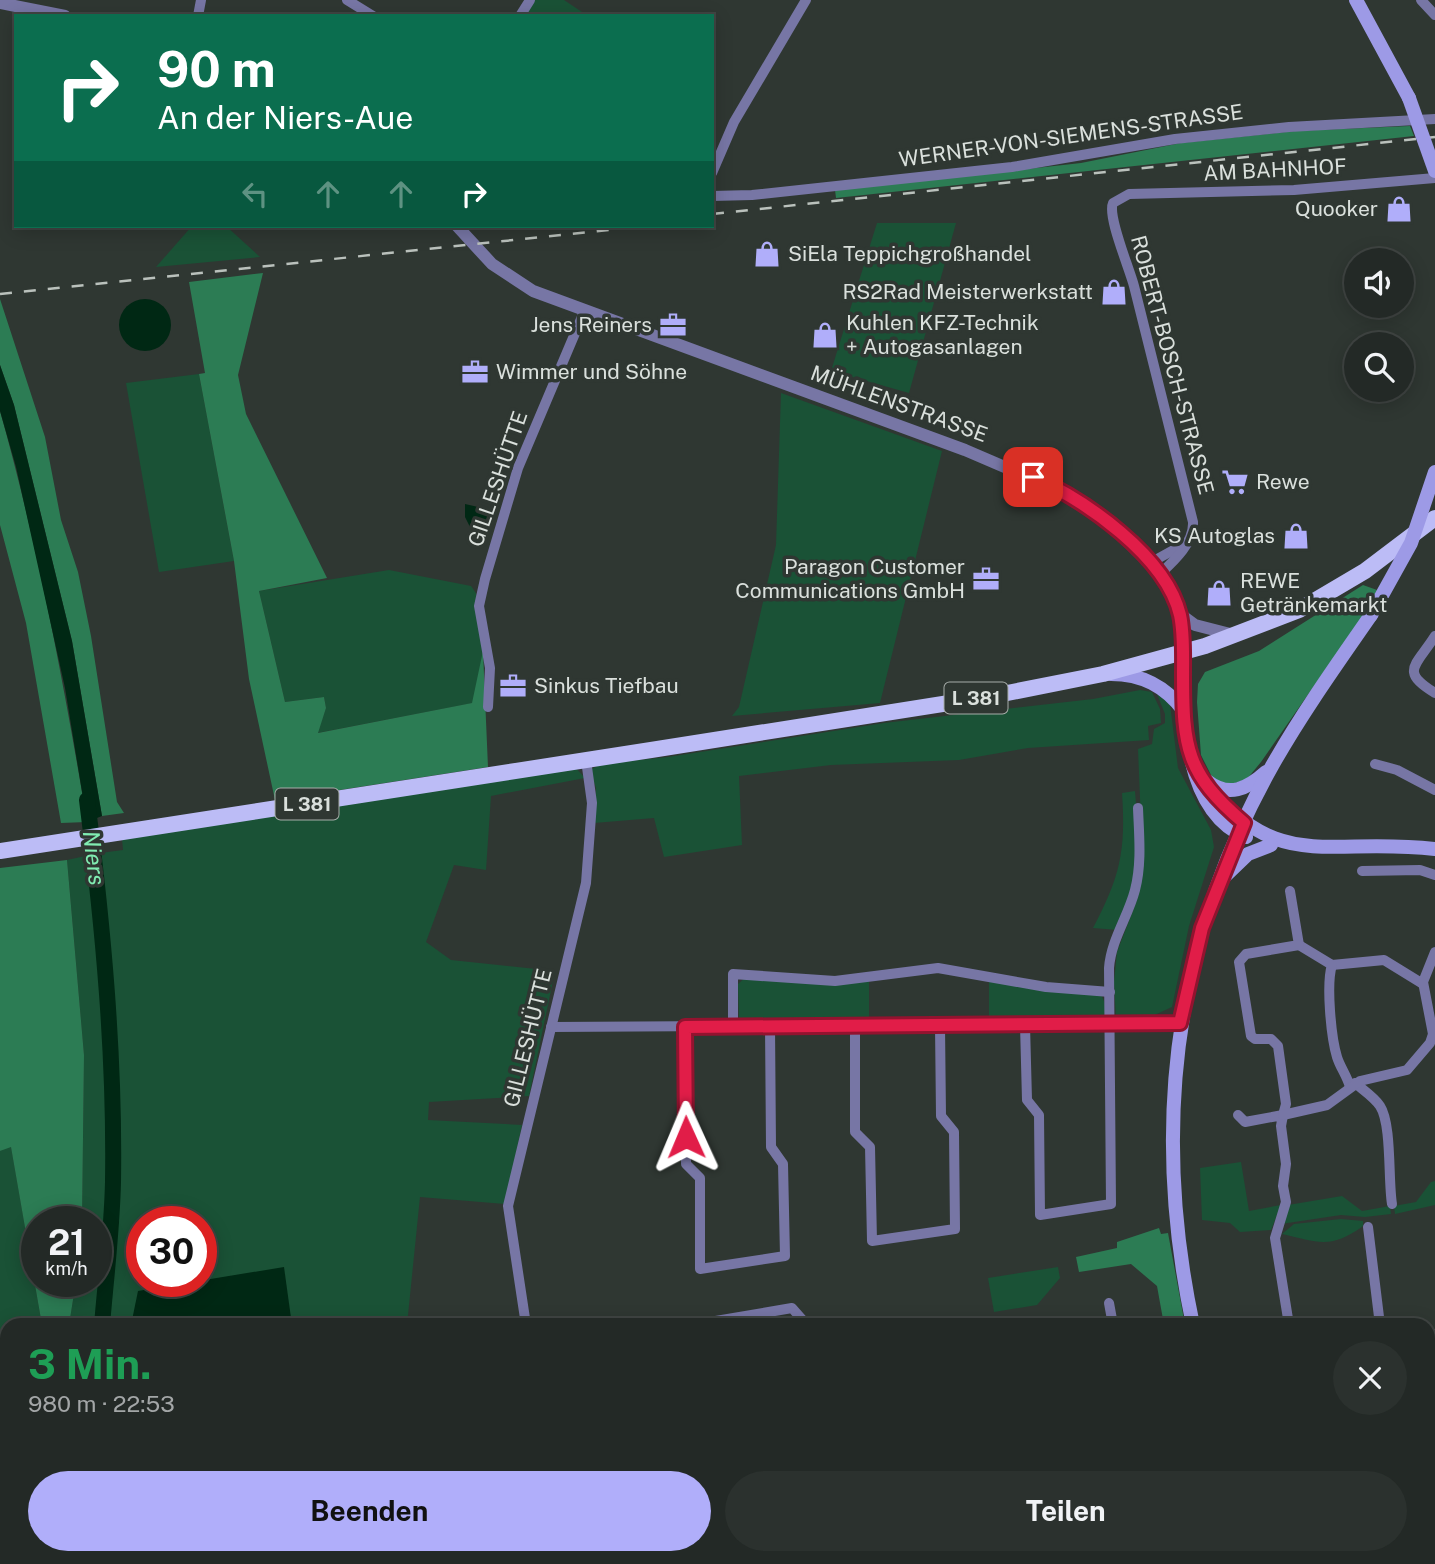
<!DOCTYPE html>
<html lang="de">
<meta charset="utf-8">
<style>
:root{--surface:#232926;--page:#2b312e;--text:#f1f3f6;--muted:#a3a6a7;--line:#404543;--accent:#b0aefa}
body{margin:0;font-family:"Public Sans",sans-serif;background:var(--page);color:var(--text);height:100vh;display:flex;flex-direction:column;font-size:26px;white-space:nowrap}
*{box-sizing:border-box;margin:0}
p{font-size:23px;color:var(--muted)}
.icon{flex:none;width:38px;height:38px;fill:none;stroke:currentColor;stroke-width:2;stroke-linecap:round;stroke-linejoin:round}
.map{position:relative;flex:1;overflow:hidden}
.drawer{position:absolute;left:0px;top:1318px;width:1435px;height:247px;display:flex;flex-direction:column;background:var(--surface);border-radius:21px 21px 0 0;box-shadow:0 4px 18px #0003,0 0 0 2px var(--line)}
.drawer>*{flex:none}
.banner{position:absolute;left:14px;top:14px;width:700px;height:214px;border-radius:0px;box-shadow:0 4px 18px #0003,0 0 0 2px var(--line);background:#0b6e4f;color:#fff;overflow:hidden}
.controls{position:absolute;left:1344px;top:248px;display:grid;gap:14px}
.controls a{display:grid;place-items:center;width:70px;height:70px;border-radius:50%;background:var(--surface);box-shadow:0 4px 18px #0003,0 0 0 2px var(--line);font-size:35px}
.speed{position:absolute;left:21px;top:1206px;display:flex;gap:14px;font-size:35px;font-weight:700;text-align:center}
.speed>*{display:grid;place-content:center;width:91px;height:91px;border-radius:50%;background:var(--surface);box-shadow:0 4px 18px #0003,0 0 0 2px var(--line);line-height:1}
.speed small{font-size:18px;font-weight:400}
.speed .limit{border:10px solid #d22;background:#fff;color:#111}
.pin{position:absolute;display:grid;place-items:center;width:60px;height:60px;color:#fff;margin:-30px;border-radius:14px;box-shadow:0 4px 10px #0006}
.me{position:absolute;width:77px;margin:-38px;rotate:359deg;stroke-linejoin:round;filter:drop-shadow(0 0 5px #0008)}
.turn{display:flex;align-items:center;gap:24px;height:147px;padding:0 28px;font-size:32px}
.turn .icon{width:91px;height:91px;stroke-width:2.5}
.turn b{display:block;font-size:49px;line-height:60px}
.lanes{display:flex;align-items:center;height:66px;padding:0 28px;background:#0003;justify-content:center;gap:35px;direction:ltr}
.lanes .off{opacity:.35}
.round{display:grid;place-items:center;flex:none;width:74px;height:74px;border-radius:37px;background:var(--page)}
.head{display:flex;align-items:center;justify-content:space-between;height:119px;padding:0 28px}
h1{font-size:42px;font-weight:700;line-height:52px;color:#1e9e55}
.primary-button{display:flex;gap:14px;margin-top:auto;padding:14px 28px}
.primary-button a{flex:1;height:80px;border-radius:42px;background:var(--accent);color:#111;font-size:28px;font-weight:700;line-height:80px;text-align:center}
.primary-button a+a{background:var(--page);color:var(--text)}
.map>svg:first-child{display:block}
.green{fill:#1a5236;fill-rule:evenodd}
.forest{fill:#2c7c54}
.water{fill:#002814}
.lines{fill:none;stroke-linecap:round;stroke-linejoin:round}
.stream{stroke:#002814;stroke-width:2.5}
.river{stroke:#002814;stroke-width:16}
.minor{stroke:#7776a5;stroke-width:10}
.tertiary{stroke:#7776a5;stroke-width:12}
.secondary{stroke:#9d9ae6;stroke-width:14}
.primary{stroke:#bcbcf6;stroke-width:16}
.rail{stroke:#bac1bc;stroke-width:2.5;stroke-dasharray:12 12;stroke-linecap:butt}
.secondary-bridge{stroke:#9d9ae6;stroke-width:14}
.route-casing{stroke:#92132f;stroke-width:18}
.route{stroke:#e11d48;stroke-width:12}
.labels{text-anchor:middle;stroke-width:7;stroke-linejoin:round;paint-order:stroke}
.shield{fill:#2f3732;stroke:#a7ada9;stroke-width:2}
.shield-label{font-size:19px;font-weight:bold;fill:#dae0dc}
.street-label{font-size:21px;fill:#dae0dc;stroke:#2f3732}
.poi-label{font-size:21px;fill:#dae0dc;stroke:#2f3732;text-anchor:start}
.water-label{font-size:23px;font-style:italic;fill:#81edb2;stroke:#2f3732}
</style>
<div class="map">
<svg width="1435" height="1564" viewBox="0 0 1435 1564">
<rect width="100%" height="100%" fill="#2f3732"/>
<g class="green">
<polygon points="534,0 564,0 588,16 524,16"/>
<polygon points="877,223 956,223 909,393 831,371"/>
<polygon points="192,226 226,226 260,257 156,267"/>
<polygon points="199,374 234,561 159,572 126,383"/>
<polygon points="781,393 942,451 880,703 732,716 739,707 776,545"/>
<path d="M 389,570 L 471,586 C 495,616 480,668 473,703 L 317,733 L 326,708 L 324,697 L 285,702 L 259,591 Z"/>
<polygon points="1140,690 1152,692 1160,709 1161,723 1148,726 1149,740 1028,748 959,760 831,765 739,776 742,845 664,857 654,818 594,823 596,788 590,770 601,764 668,757 884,723 1093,699"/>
<polygon points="1157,694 1170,704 1178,768 1211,830 1214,847 1189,926 1172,1007 1148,1018 1116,1019 1114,982 1117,952 1137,900 1143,871 1138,749 1152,744 1154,729 1165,723 1165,714"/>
<path d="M 574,766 L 585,778 L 491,796 L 486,870 L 454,865 L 426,942 L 451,960 L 555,971 L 529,1096 L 429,1102 L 428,1120 L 522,1125 L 505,1204 L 420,1197 L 407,1325 L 106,1325 L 119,1148 L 117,1054 L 100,853 L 123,850 L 122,839 ZM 142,1222 L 201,1222 L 201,1281 L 142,1281 Z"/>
<path d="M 1135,791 L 1138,829 L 1135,882 L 1118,930 L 1093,928 C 1120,877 1126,851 1122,793 Z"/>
<path d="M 90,855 C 99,952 112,1051 110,1149 C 108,1208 103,1266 96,1325 L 69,1325 L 76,1281 L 96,1281 L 96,1222 L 82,1221 L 84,1055 L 67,860 Z"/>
<polygon points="746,977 869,980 869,1019 739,1019 738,984"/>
<path d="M 989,981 L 1101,995 C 1106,1003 1106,1010 1103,1018 L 989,1017 Z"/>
<polygon points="11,1146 42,1325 7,1325 7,1402 0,1366 0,1151"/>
<polygon points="1241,1162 1249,1211 1281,1205 1271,1230 1240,1232 1230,1223 1202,1220 1200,1168"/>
<polygon points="1435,1181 1435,1205 1395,1214 1394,1206 1416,1202 1431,1182"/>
<polygon points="1342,1196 1362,1211 1390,1206 1391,1214 1365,1217 1341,1215 1281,1224 1288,1205"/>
<path d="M 1341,1219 L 1363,1221 L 1363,1226 C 1330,1250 1318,1242 1282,1234 L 1294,1224 Z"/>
<polygon points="1058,1267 1060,1278 1037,1305 994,1312 988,1278"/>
<polygon points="635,1558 799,1558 791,1564 630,1564"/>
</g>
<g class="forest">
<polygon points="1410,126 1414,136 836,198 835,190 1081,163 1181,143 1295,131"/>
<polygon points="263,273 238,375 246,414 327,578 259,591 285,702 324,697 326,708 318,733 472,703 483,651 488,767 275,800 249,679 234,561 199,374 205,373 189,282"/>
<polygon points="0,299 45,437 61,520 78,572 91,636 117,802 124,813 102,816 72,641 14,405 0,365"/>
<path d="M 0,411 C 38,546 64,684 87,822 L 61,823 L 26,623 L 0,525 Z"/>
<polygon points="1363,585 1377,590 1362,617 1261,762 1247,779 1226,786 1213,779 1201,755 1197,702 1198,684 1205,672 1259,651"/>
<polygon points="67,860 84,1055 82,1221 37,1222 37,1281 76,1281 69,1325 42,1325 11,1147 0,1151 0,868"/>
<polygon points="1159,1228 1161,1234 1168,1233 1185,1325 1164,1325 1157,1286 1131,1264 1079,1272 1076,1257 1117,1248 1117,1242"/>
<polygon points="0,1366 7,1402 7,1440 0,1442"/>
<polygon points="7,1446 7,1558 24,1558 23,1564 0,1564 0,1447"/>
<polygon points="62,1558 635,1558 630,1564 61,1564"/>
</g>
<g class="water">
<circle cx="145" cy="325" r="26"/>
<polygon points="0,365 14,405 72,641 102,816 87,822 65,688 16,467 0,411"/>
<polygon points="465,504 487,509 490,514 478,543 465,517"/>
<polygon points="284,1267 292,1325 131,1325 138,1291"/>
</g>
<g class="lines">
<polyline class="stream" points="814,1561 817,1564"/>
<g class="river">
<path d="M 87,800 C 103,927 115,1054 113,1182 C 112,1229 106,1277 102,1325"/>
<polyline points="52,1564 53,1558"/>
</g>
<g class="minor">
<polyline points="347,0 373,16"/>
<polyline points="1421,0 1435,15"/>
<polyline points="198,16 201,0"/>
<polyline points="520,16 530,0"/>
<polyline points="712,173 734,122 806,0"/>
<polyline points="712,196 752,195 1012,167 1175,139 1289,127 1435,119"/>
<polyline points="1150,563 1186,543"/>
<path d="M 1160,574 C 1174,561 1194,543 1193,522 L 1134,286 C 1129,267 1107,216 1113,203 L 1129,194 L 1294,190 L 1435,178"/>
<path d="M 1435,636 C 1416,666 1399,671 1435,693"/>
<polyline points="488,707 490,668 479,606 485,579 518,468 584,312"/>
<polyline points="1375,764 1397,770 1435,790"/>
<polyline points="1362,871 1420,870 1435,875"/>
<polyline points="1299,945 1332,965 1384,960 1423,984"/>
<path d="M 1332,965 C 1326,984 1331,1037 1337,1057 C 1340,1067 1347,1076 1350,1087"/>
<path d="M 1025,1025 L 1027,1100 L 1039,1115 L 1040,1215 L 1111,1204 L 1109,968 C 1111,940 1128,917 1135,890 C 1142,863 1139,835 1138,808"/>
<polyline points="733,1026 733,974 835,981 938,968 1046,987 1110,992"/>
<polyline points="855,1026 855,1132 870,1147 872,1241 955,1229 954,1132 941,1116 940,1026"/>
<polyline points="551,1027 1180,1023"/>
<polyline points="685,1027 686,1164 700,1178 700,1269 785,1256 783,1164 771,1147 770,1026"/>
<path d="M 1355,1083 C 1363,1090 1374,1097 1380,1106 C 1392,1124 1388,1181 1392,1204"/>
<polyline points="1238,1115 1245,1122 1283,1115 1281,1126 1286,1164 1283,1186 1286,1202 1275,1238 1289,1325"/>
<polyline points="1283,1115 1286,1104 1278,1046 1271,1039 1255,1039 1251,1036 1239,962 1246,954 1299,945 1290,891"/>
<polyline points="1283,1115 1327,1105 1360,1081 1407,1070 1430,1043 1433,1034 1423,982 1435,952"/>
<polyline points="1368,1227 1380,1325"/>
<polyline points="1109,1303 1113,1325"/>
<polyline points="947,1322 947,1325"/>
<polyline points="526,1325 508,1206 586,883 592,803 586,760"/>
<polyline points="692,1325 792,1308 807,1325"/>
<polyline points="1428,1335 1435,1334"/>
<polyline points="1428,1402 1435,1398"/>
<polyline points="1428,1533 1435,1524"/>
<polyline points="802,1558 810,1564"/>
<polyline points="976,1558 979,1564"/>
<polyline points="1114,1558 1115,1564"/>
<polyline points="1200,1564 1200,1558"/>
<polyline points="1405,1564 1410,1558"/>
</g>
<g class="tertiary">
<polyline points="0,3 65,16"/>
<polyline points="457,226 492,264 533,291 965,450 1070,495 1112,526 1160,574 1180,614 1183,653"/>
<polyline points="1180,614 1195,625 1234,635"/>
</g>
<g class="secondary">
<polyline points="1356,0 1409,98"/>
<path d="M 1183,653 C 1183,710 1182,811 1246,837"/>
<path d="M 1111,674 C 1142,674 1165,686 1184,711"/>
<path d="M 1195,771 C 1277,878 1322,836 1435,849"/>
<path d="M 1207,781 C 1229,798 1247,789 1266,772"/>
<polyline points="1223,878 1248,854 1271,845"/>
<path d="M 1193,1325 C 1151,1128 1173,942 1272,766 C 1302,713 1337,664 1371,615"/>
<polyline points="1280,1558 1283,1564"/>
</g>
<polyline class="primary" points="0,851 651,750 987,697 1103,674 1205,646 1299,610 1365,571 1435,518"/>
<g class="rail">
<polyline points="712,214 1435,137"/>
<polyline points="0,294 647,226"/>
</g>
<g class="secondary-bridge">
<polyline points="1409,98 1435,171"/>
<polyline points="1371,615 1411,543 1435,472"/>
</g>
</g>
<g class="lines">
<g class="route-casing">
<path id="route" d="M 686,1137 L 685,1027 L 1180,1023 L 1202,928 L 1244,823 C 1186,774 1183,747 1183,674 C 1183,654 1184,634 1180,615 C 1166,556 1085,500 1033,477"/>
</g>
<use href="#route" class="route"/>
</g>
<defs>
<g id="shop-bare" transform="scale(2.1)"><path d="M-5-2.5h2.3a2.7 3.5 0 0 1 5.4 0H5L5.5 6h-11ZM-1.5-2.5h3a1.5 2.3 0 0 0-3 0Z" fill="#b0aefa" stroke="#2f3732" stroke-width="2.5" paint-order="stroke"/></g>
<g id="office-bare" transform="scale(2.1)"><path d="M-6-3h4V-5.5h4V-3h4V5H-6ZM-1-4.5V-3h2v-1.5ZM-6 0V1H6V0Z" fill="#b0aefa" stroke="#2f3732" stroke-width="2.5" paint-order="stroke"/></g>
<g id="supermarket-bare" transform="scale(2.1)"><path d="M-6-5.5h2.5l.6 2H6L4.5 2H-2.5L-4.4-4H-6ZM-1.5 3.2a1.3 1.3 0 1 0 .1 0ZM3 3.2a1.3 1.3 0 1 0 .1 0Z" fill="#b0aefa" stroke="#2f3732" stroke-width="2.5" paint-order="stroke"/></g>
</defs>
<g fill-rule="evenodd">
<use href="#shop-bare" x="1399" y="209"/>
<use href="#shop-bare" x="767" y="254"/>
<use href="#shop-bare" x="1114" y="292"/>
<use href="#office-bare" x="673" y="325"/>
<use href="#shop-bare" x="825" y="335"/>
<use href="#office-bare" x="475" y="372"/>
<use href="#supermarket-bare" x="1235" y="482"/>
<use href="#shop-bare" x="1296" y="536"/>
<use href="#office-bare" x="986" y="579"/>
<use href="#shop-bare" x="1219" y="593"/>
<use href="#office-bare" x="513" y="686"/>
</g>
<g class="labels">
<g class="shield">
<rect x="944.5" y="682.5" width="63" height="31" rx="5"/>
<rect x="275.5" y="788.5" width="63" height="31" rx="5"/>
</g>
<g class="shield-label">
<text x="976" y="705">L 381</text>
<text x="307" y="811">L 381</text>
</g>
<g class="street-label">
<text transform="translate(1071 136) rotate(-8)" y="7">WERNER-VON-SIEMENS-STRASSE</text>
<text transform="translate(1275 170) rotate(-3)" y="7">AM BAHNHOF</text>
<text transform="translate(1172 365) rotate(75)" y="7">ROBERT-BOSCH-STRASSE</text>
<text transform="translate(899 404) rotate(20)" y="7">MÜHLENSTRASSE</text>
<text transform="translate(498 479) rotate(-71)" y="7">GILLESHÜTTE</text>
<text transform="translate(528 1038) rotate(-76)" y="7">GILLESHÜTTE</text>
</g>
<g class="poi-label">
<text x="1378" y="216" text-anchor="end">Quooker</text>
<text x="788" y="261">SiEla Teppichgroßhandel</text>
<text x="1093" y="299" text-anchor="end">RS2Rad Meisterwerkstatt</text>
<text x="846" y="330">Kuhlen KFZ-Technik<tspan x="846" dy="24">+ Autogasanlagen</tspan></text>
<text x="652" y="332" text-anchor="end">Jens Reiners</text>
<text x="496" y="379">Wimmer und Söhne</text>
<text x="1256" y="489">Rewe</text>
<text x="1275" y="543" text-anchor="end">KS Autoglas</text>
<text x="965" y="574" text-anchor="end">Paragon Customer<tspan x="965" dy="24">Communications GmbH</tspan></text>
<text x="1240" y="588">REWE<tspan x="1240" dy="24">Getränkemarkt</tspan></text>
<text x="534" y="693">Sinkus Tiefbau</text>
</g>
<g class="water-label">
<text transform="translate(94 858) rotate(83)" y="8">Niers</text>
</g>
</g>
</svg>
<div class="controls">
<a><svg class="icon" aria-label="sound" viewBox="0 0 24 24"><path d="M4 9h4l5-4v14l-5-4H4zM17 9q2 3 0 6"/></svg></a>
<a><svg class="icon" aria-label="search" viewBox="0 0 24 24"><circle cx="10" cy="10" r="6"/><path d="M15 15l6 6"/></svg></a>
</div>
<div class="speed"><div>21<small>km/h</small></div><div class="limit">30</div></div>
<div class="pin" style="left:1033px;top:477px;background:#d93025"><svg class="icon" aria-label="arrive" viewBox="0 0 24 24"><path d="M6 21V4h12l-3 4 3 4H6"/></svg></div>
<svg class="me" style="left:686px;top:1137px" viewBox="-20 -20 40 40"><path d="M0-17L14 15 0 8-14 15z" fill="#e11d48" stroke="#fff" stroke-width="4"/></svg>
<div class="banner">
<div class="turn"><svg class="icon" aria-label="right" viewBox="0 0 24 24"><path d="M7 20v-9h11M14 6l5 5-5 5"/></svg><div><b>90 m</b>An der Niers-Aue</div></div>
<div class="lanes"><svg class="icon off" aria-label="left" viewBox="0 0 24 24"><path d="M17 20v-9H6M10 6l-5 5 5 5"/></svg><svg class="icon off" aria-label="ahead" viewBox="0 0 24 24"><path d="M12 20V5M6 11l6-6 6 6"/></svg><svg class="icon off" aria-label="ahead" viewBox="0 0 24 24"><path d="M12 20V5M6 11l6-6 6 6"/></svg><svg class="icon" aria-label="right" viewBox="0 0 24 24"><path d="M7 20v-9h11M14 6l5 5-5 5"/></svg></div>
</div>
<section class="drawer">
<div class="head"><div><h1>3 Min.</h1><p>980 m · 22:53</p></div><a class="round"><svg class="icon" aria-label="close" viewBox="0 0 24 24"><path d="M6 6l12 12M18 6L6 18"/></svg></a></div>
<div class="primary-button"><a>Beenden</a><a>Teilen</a></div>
</section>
</div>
